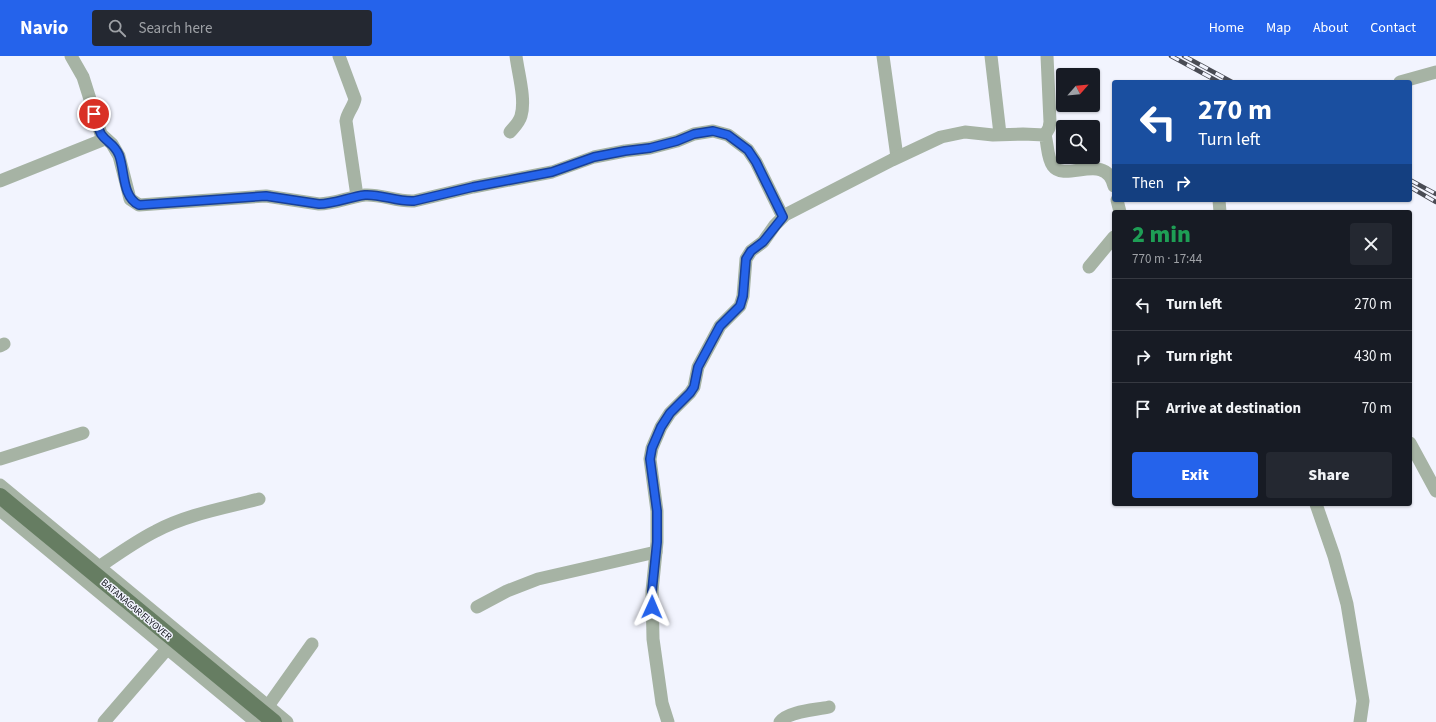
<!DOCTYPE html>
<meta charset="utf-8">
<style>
:root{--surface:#171b24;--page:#242831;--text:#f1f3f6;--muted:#9ea1a6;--line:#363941;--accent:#2563eb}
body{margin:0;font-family:"Source Sans 3",sans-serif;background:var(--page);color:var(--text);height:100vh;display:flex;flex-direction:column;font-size:15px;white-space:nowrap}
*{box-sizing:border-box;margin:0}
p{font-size:13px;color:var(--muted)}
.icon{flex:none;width:22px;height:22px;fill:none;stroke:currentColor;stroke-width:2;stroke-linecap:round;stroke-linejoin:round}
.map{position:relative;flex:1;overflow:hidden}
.drawer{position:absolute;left:1112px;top:154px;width:300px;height:296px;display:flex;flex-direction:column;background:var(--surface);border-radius:4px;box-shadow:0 1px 3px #0004}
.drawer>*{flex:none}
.guide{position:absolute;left:1112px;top:24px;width:300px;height:122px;border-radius:4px;box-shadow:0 1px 3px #0004;background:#1a4fa0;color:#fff;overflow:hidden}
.needle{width:26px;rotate:63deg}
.tools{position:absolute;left:1056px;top:12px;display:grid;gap:8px}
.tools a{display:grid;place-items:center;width:44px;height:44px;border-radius:4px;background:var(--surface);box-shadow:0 1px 3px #0004;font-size:20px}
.pin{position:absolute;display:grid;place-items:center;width:34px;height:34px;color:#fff;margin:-17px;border:2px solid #fff;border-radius:50%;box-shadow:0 1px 4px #0007}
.me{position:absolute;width:44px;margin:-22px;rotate:1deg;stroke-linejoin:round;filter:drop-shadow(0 0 3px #0008)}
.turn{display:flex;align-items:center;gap:14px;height:84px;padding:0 20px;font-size:18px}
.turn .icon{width:52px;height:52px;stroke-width:2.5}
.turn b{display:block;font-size:28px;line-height:34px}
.then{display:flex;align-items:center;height:38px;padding:0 20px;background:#0003;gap:8px;font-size:15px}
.round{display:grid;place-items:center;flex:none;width:42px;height:42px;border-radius:4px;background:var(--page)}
.headline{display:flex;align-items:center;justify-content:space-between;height:68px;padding:0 20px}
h1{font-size:24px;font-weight:800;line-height:30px;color:#1e9e55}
.action{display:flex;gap:8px;margin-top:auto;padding:8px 20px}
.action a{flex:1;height:46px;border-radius:4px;background:var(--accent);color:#fff;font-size:16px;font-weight:800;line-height:46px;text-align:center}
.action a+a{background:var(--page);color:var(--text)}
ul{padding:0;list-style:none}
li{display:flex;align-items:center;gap:12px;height:52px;padding:0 20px;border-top:1px solid var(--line)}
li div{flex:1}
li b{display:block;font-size:15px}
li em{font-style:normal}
header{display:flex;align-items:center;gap:24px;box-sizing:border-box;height:56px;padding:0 20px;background:var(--accent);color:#fff}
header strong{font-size:19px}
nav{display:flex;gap:22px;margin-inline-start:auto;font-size:14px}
.search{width:280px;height:36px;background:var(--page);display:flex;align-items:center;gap:10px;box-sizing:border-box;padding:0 14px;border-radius:4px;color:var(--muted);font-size:15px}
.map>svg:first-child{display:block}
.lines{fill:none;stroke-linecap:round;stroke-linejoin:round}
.minor{stroke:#a6b3a4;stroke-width:13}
.major{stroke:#667d62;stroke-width:16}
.rail-casing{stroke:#494b54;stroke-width:4.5}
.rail{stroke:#f2f4fe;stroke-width:3;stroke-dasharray:9;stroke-linecap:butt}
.route-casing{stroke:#184099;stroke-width:10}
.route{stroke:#2563eb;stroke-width:7}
.labels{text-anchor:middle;stroke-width:3;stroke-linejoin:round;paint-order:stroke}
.street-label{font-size:10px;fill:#10121a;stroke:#f2f4fe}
</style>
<header>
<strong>Navio</strong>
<div class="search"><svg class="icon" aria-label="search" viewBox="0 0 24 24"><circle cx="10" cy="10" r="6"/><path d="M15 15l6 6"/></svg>Search here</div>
<nav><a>Home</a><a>Map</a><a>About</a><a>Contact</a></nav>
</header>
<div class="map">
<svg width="1436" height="666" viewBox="0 0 1436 666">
<rect width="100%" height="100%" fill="#f2f4fe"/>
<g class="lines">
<g class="minor">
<path d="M 71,0 L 83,21 L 101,78 L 112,88 L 119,100 L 130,143 L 139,149 L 266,140 L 319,148 C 334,148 349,141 365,139 C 381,138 397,146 414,145 L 473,131 L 552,116 L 594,101 L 625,95 L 650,92 L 677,85 L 694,78 L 713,75 L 728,79 L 748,94 L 756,106 L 783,161"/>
<path d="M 339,0 L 355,43 C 354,50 347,57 346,65 L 357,140"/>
<polyline points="883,0 897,101"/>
<polyline points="991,0 1000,78"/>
<polyline points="1400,26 1436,16"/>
<path d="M 510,76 C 514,71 519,67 521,60 C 526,43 518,17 516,0"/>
<polyline points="1045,79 1049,72 1050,66 1047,0"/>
<polyline points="0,125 105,83"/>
<polyline points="1117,144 1120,156"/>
<polyline points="1219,144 1220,156"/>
<polyline points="1089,211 1114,181"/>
<polyline points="0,290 4,288"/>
<polyline points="1410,387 1436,435"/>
<polyline points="0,403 83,377"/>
<polyline points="0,429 287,666"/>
<polyline points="1316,448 1334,500 1347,548 1363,645 1360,666"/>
<polyline points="0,454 256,666"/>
<path d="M 99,511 C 118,498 136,485 156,475 C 188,458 225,452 259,443"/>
<polyline points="477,551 507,535 538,523 656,496"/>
<polyline points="268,650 312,588"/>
<polyline points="104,666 167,593"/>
<path d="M 668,666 L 662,647 L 653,583 L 652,535 L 657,486 L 657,455 L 650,403 L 652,392 L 661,371 L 670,357 L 690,337 L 694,331 L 698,311 L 720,270 L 740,250 L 743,240 L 746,203 L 751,195 L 763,186 L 775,169 L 785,159 L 892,104 L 941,81 L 965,76 L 993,79 L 1023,78 L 1045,79 C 1048,89 1047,102 1053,110 C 1065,127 1106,95 1114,130"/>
<path d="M 780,666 C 788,655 816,654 829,651"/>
</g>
<polyline class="major" points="0,440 274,666"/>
<g class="rail-casing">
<g id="rail">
<polyline points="1171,0 1219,26"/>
<polyline points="1184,0 1232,26"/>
<polyline points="1410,124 1436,138"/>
<polyline points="1410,131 1436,146"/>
</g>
</g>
<use href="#rail" class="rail"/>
</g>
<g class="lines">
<g class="route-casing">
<path id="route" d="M 94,58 C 96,64 98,72 101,78 C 107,87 114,87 119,99 C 125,115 122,141 139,149 L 266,140 L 319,148 C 334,148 349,141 365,139 C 381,138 397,146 414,145 L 473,131 L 552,116 L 594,101 L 625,95 L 650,92 L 677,85 L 694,78 L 713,75 L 728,79 L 748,94 L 756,106 L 783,161 L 763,186 L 751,195 L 746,203 L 743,240 L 740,250 L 720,270 L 698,311 L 694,331 L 690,337 L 670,357 L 661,371 L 652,392 L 650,403 L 657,455 L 657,486 L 652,535 L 652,551"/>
</g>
<use href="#route" class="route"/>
</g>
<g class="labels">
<g class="street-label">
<text transform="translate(137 553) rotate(40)" y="4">BATANAGAR FLYOVER</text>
</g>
</g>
</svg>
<div class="tools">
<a><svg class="needle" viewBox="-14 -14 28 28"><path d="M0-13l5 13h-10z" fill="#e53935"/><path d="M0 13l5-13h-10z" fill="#9ea1a6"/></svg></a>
<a><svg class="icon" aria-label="search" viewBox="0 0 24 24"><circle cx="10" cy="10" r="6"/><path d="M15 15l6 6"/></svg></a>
</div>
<div class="pin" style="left:94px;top:58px;background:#d93025"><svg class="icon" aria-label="arrive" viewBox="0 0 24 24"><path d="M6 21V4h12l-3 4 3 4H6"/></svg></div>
<svg class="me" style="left:652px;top:551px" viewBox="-20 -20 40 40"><path d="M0-17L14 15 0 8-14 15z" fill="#2563eb" stroke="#fff" stroke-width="4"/></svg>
<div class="guide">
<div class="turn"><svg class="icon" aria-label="left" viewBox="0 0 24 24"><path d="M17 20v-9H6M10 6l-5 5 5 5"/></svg><div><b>270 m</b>Turn left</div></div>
<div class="then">Then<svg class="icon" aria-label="right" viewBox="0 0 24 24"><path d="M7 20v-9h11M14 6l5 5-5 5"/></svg></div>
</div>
<section class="drawer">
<div class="headline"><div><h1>2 min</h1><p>770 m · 17:44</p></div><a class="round"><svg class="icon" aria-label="close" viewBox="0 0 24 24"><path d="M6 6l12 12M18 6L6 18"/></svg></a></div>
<ul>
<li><svg class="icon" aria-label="left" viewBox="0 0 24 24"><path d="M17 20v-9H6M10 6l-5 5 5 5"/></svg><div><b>Turn left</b></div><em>270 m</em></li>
<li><svg class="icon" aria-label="right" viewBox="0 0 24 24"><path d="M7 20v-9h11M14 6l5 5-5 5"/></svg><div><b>Turn right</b></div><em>430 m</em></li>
<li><svg class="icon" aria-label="arrive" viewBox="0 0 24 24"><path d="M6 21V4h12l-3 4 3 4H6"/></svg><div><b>Arrive at destination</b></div><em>70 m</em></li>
</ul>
<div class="action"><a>Exit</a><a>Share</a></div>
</section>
</div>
